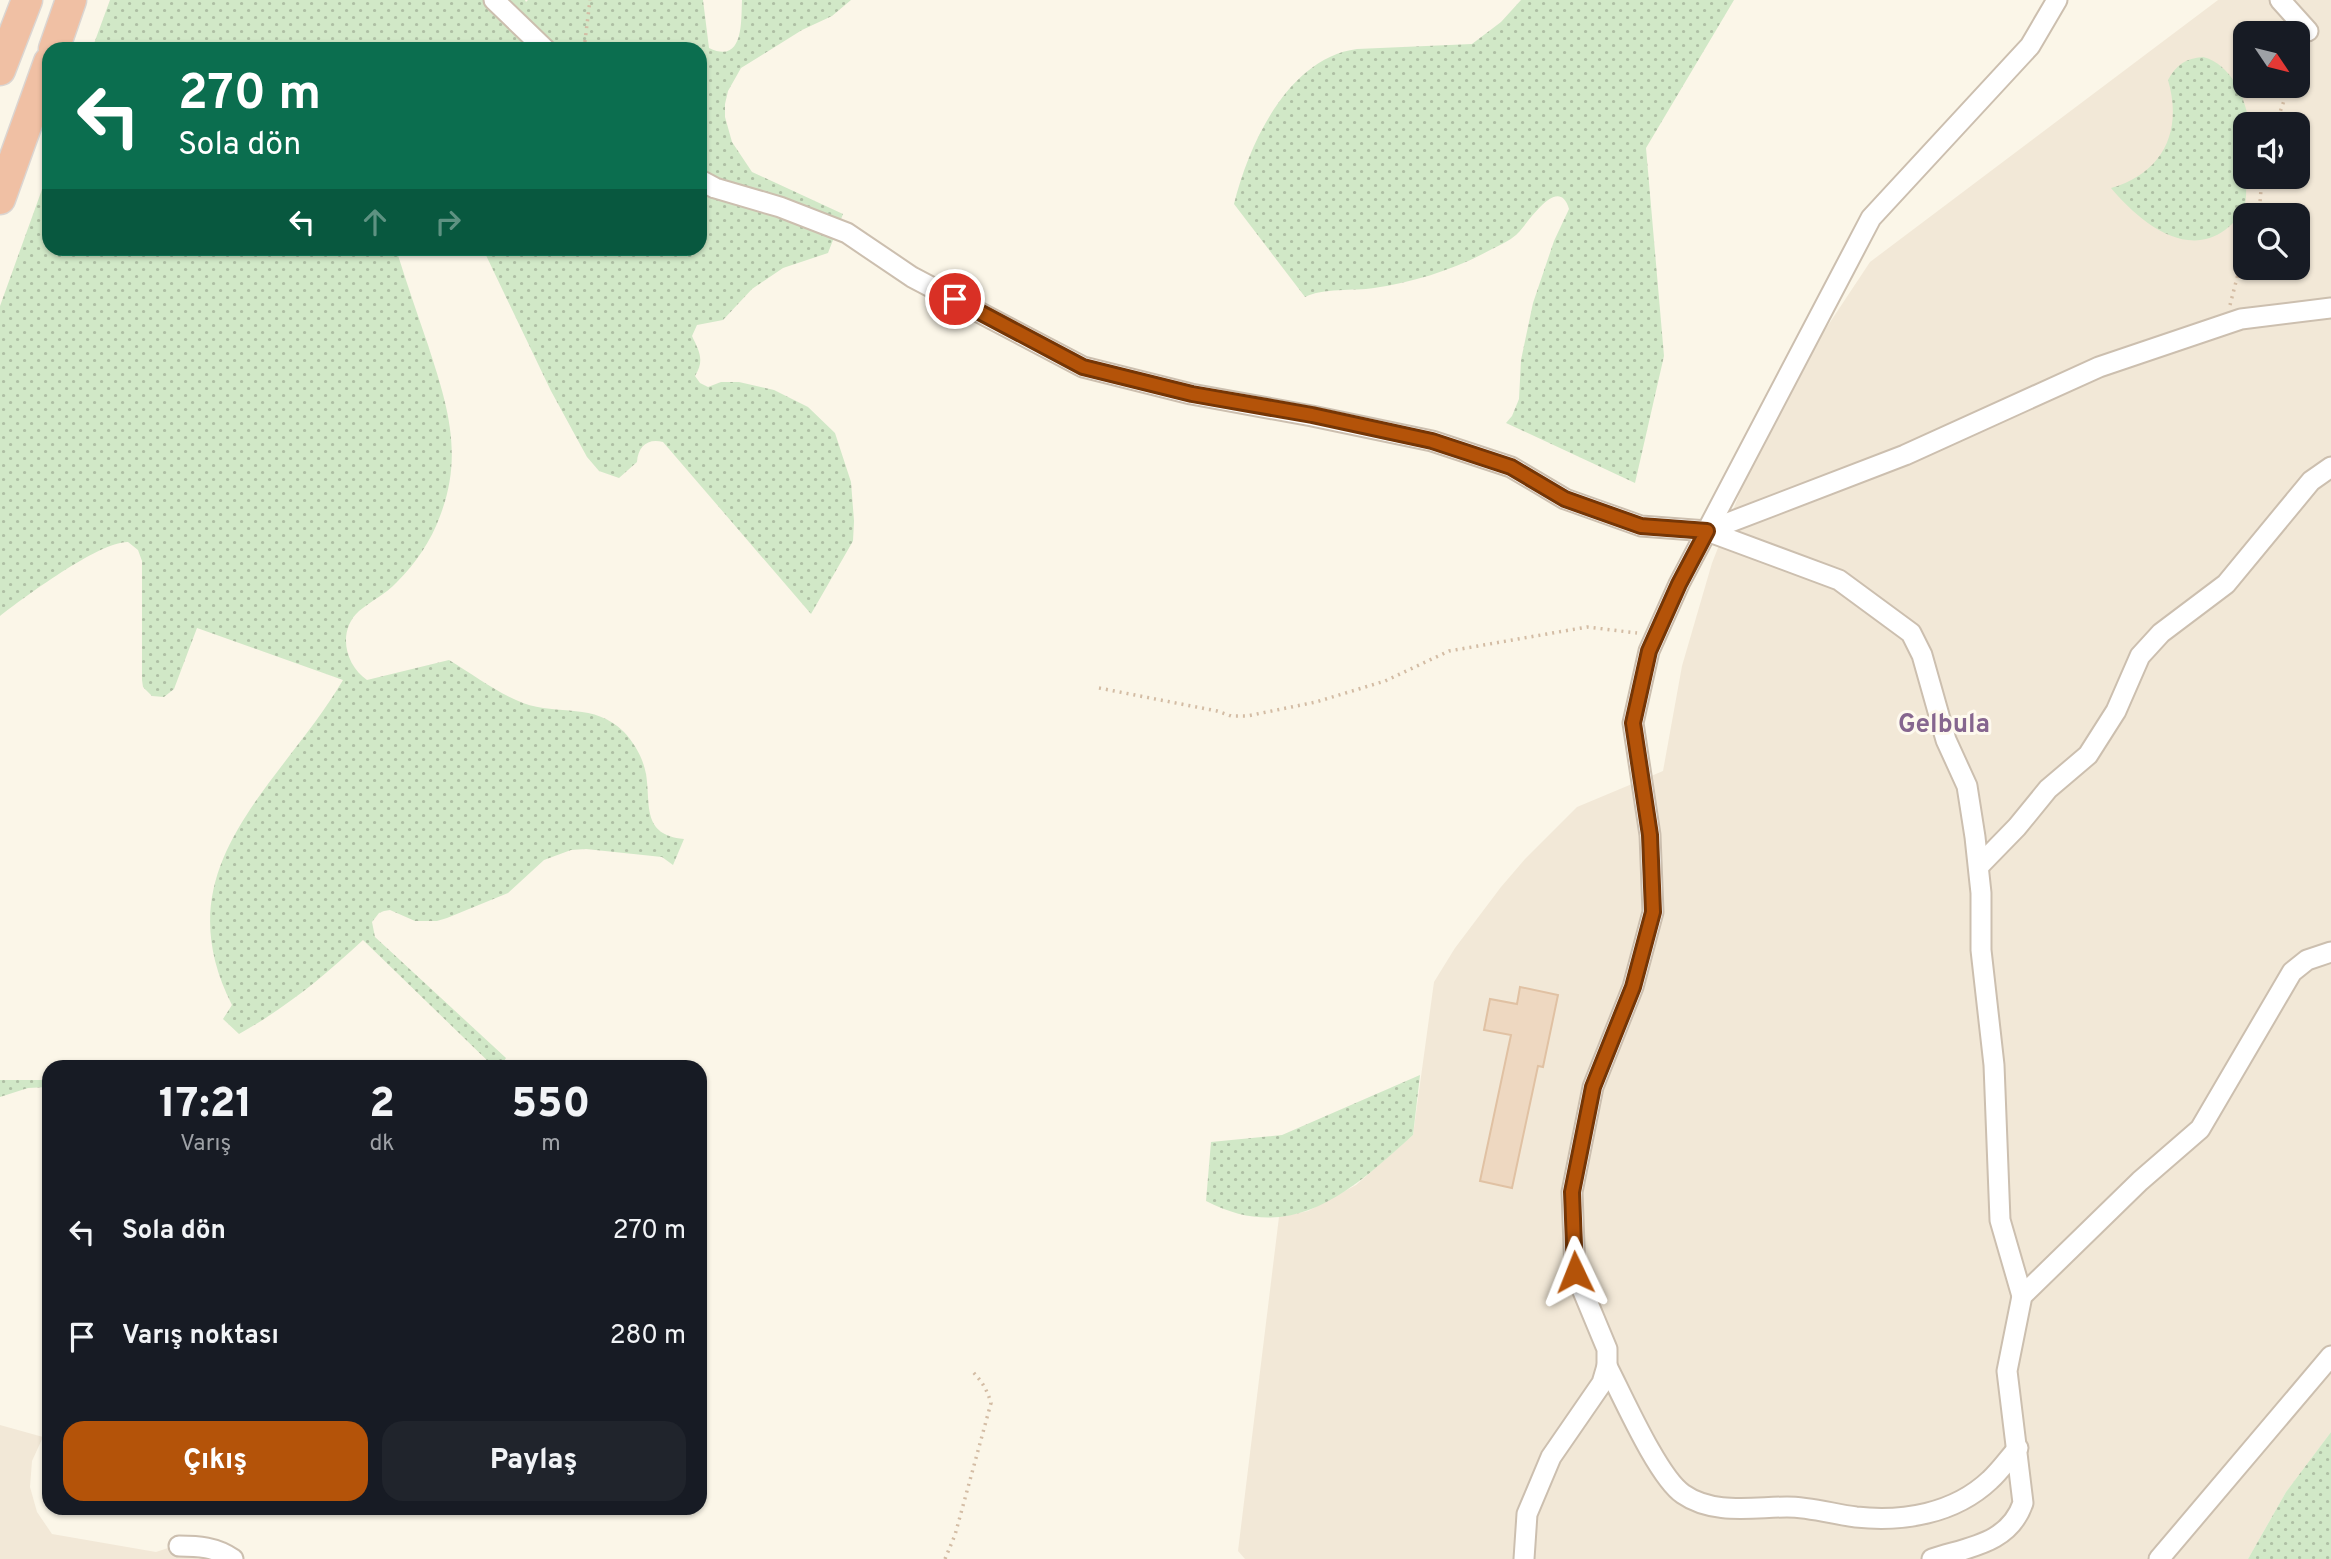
<!DOCTYPE html>
<html lang="tr">
<meta charset="utf-8">
<style>
:root{--surface:#171b24;--page:#20242c;--text:#f1f3f6;--muted:#9ea1a6;--accent:#b45309}
body{margin:0;font-family:Overpass,sans-serif;background:var(--page);color:var(--text);height:100vh;display:flex;flex-direction:column;font-size:26px;white-space:nowrap}
*{box-sizing:border-box;margin:0}
p{font-size:23px;color:var(--muted)}
.icon{flex:none;width:38px;height:38px;fill:none;stroke:currentColor;stroke-width:2;stroke-linecap:round;stroke-linejoin:round}
.map{position:relative;flex:1;overflow:hidden}
.sheet{position:absolute;left:42px;top:1060px;width:665px;height:455px;display:flex;flex-direction:column;background:var(--surface);border-radius:21px;box-shadow:0 2px 5px #0004}
.sheet>*{flex:none}
.hud{position:absolute;left:42px;top:42px;width:665px;height:214px;border-radius:21px;box-shadow:0 2px 5px #0004;background:#0b6e4f;color:#fff;overflow:hidden}
.needle{width:46px;rotate:125deg}
.fabs{position:absolute;left:2233px;top:21px;display:grid;gap:14px}
.fabs a{display:grid;place-items:center;width:77px;height:77px;border-radius:14px;background:var(--surface);box-shadow:0 2px 5px #0004;font-size:35px}
.pin{position:absolute;display:grid;place-items:center;width:60px;height:60px;color:#fff;margin:-30px;border:4px solid #fff;border-radius:50%;box-shadow:0 2px 7px #0007}
.me{position:absolute;width:77px;margin:-38px;rotate:358deg;stroke-linejoin:round;filter:drop-shadow(0 0 5px #0008)}
.turn{display:flex;align-items:center;gap:24px;height:147px;padding:0 21px;font-size:32px}
.turn .icon{width:91px;height:91px;stroke-width:2.5}
.turn b{display:block;font-size:49px;line-height:60px}
.lanes{display:flex;align-items:center;height:66px;padding:0 21px;background:#0003;justify-content:center;gap:35px;direction:ltr}
.lanes .off{opacity:.35}
.eta{display:flex;justify-content:space-evenly;align-items:center;height:119px;text-align:center}
.eta b{font-size:42px;font-weight:800;line-height:49px}
.primary-button{display:flex;gap:14px;margin-top:auto;padding:14px 21px}
.primary-button a{flex:1;height:80px;border-radius:21px;background:var(--accent);color:#fff;font-size:28px;font-weight:800;line-height:80px;text-align:center}
.primary-button a+a{background:var(--page);color:var(--text)}
ul{padding:0;list-style:none}
li{display:flex;align-items:center;gap:21px;height:105px;padding:0 21px}
li div{flex:1}
li b{display:block;font-size:26px}
li em{font-style:normal}
.map>svg:first-child{display:block}
.residential{fill:#f2e8d7;fill-rule:evenodd}
.green{fill:url(#green-dots)}
.building{fill:#eed8c1;stroke:#e0c1a3;stroke-width:2}
.lines{fill:none;stroke-linecap:round;stroke-linejoin:round}
.minor-casing{stroke:#ccbfaf;stroke-width:23}
.highway-casing{stroke:#dbd5d1;stroke-width:33}
.path{stroke:#d3bca4;stroke-width:3.5;stroke-dasharray:2 5;stroke-linecap:butt}
.minor{stroke:#fff;stroke-width:19}
.highway{stroke:#f0c0a4;stroke-width:30}
.route-casing{stroke:#753606;stroke-width:18}
.route{stroke:#b45309;stroke-width:12}
.labels{text-anchor:middle;stroke-width:6;stroke-linejoin:round;paint-order:stroke}
.neighbourhood-label{font-size:26px;font-weight:bold;fill:#86668f;stroke:#fef9ee}
</style>
<div class="map">
<svg width="2331" height="1559" viewBox="0 0 2331 1559">
<defs>
<pattern id="green-dots" width="8" height="8" patternUnits="userSpaceOnUse" patternTransform="scale(1.75)"><rect width="8" height="8" fill="#d1e8c7"/><path d="M2 2h.1M6 6h.1" fill="none" stroke="#aebfa4" stroke-width="1.8" stroke-linecap="round"/></pattern>
</defs>
<rect width="100%" height="100%" fill="#fbf6e8"/>
<g class="residential">
<path d="M 2218,0 L 2331,0 L 2331,1432 L 2286,1492 L 2248,1559 L 1245,1559 L 1238,1551 L 1279,1217 L 1308,1211 L 1356,1185 L 1413,1135 L 1434,982 L 1455,948 L 1501,887 L 1525,859 L 1577,807 L 1663,771 L 1682,666 L 1712,563 L 1754,457 L 1807,357 L 1870,262 ZM 2245,33 L 2298,33 L 2298,86 L 2245,86 ZM 2245,124 L 2298,124 L 2298,177 L 2245,177 ZM 2245,215 L 2298,215 L 2298,268 L 2245,268 Z"/>
<polygon points="0,1425 43,1437 32,1461 30,1487 37,1512 52,1534 156,1552 198,1538 241,1559 0,1559"/>
</g>
<g class="green">
<path d="M 110,0 L 525,0 L 526,2 L 528,0 L 703,0 L 709,48 C 744,65 741,21 742,0 L 851,0 L 832,16 L 802,30 L 741,68 L 728,91 L 725,104 L 725,117 L 732,142 L 752,172 L 843,214 L 828,253 L 783,268 L 752,289 L 723,320 L 697,325 L 692,336 C 699,351 705,360 695,376 L 700,383 L 708,387 L 721,382 L 739,382 L 774,390 L 808,407 L 835,433 L 851,482 L 854,521 L 853,541 L 811,614 L 663,442 C 648,438 638,446 637,462 L 619,478 L 599,471 L 587,457 L 551,391 L 483,249 L 700,248 L 700,49 L 92,49 Z"/>
<path d="M 1521,0 L 1734,0 L 1646,148 L 1664,356 L 1635,483 L 1506,423 L 1512,416 L 1519,399 L 1521,360 L 1533,303 L 1554,241 L 1569,209 C 1558,172 1526,227 1516,235 C 1509,241 1500,245 1492,249 C 1456,269 1415,282 1374,288 C 1354,291 1322,288 1305,297 L 1234,204 C 1249,144 1288,58 1357,49 L 1472,44 L 1501,22 Z"/>
<path d="M 2203,57 C 2231,64 2246,98 2249,124 L 2245,124 C 2245,140 2244,157 2245,173 C 2246,181 2247,195 2245,204 C 2243,214 2233,224 2225,230 C 2184,260 2137,219 2111,188 C 2163,173 2183,131 2168,80 C 2176,65 2186,58 2203,57 Z"/>
<path d="M 49,170 L 49,248 L 396,249 C 406,281 417,313 428,345 C 447,404 464,454 440,516 C 431,541 416,563 397,582 C 386,594 371,601 359,611 C 337,631 345,665 367,680 L 449,660 C 474,675 497,693 523,703 C 559,716 594,702 624,732 C 635,744 643,758 646,774 C 651,804 641,835 684,839 L 673,865 L 662,857 L 586,849 L 571,850 L 544,860 L 508,893 L 447,918 L 437,921 L 415,921 L 390,910 L 384,911 L 379,913 L 372,922 L 375,937 L 506,1058 L 500,1067 L 494,1067 L 363,940 C 323,977 287,1007 239,1034 L 223,1019 L 232,1005 C 161,865 280,787 343,680 L 197,628 L 174,689 L 164,697 L 152,696 L 143,687 L 142,680 L 142,561 L 138,550 L 128,542 C 100,541 23,598 0,616 L 0,306 Z"/>
<path d="M 1420,1075 L 1413,1135 C 1351,1191 1293,1246 1206,1201 L 1211,1142 L 1282,1135 Z"/>
<polygon points="0,1080 49,1080 49,1087 28,1088 0,1097"/>
<polygon points="2331,1432 2331,1559 2248,1559 2286,1492"/>
</g>
<polygon class="building" points="1520,987 1558,995 1543,1067 1538,1066 1512,1188 1480,1181 1511,1035 1484,1030 1490,999 1517,1004"/>
<g class="lines">
<g class="minor-casing">
<g id="minor">
<polyline points="494,0 545,49"/>
<polyline points="2280,0 2308,31"/>
<polyline points="700,180 715,188 780,207 847,233 912,277 1083,367 1191,394 1312,416 1432,441 1511,467 1565,499 1641,526 1707,531 1839,580 1911,633 1922,655 1946,740 1967,786 1975,837 1981,893 1981,950 1994,1065 2000,1220 2022,1296"/>
<polyline points="1707,531 1905,455 2099,367 2241,319 2331,308"/>
<polyline points="1979,866 2017,827 2048,789 2088,755 2116,711 2140,656 2161,633 2226,584 2311,481 2331,467"/>
<path d="M 1607,1366 C 1623,1397 1658,1477 1683,1494 C 1713,1515 1753,1507 1787,1507 C 1810,1507 1833,1514 1856,1517 C 1903,1522 1954,1514 1990,1480 C 2000,1471 2009,1458 2018,1448"/>
<path d="M 179,1546 C 198,1546 216,1547 233,1559"/>
<polyline points="1524,1559 1527,1514 1551,1457 1602,1383 1607,1366 1607,1349 1575,1272 1572,1192 1593,1087 1633,987 1653,912 1650,835 1633,723 1649,651 1679,584 1871,218 2030,46 2057,0"/>
<path d="M 1932,1559 C 1968,1547 2009,1544 2023,1503 L 2007,1371 L 2022,1296 L 2140,1181 L 2200,1129 L 2292,972 L 2307,960 L 2331,952"/>
<polyline points="2159,1559 2331,1356"/>
</g>
</g>
<g class="highway-casing">
<g id="highway">
<polyline points="54,49 71,0"/>
<polyline points="0,70 27,0"/>
<polyline points="0,199 49,62"/>
</g>
</g>
<g class="path">
<polyline points="584,49 590,0"/>
<polyline points="2298,60 2302,49"/>
<polyline points="2276,124 2289,86"/>
<polyline points="2259,215 2262,177"/>
<polyline points="2230,305 2238,274 2245,264"/>
<polyline points="1099,688 1217,711 1231,716 1247,716 1316,702 1385,681 1449,651 1587,627 1637,633"/>
<path d="M 945,1559 L 955,1535 L 991,1403 C 987,1389 981,1380 971,1370"/>
</g>
<use href="#minor" class="minor"/>
<use href="#highway" class="highway"/>
</g>
<g class="lines">
<g class="route-casing">
<polyline id="route" points="955,299 1083,367 1192,394 1312,415 1432,441 1511,467 1565,499 1641,526 1707,531 1679,584 1649,651 1633,723 1650,835 1653,912 1633,987 1593,1087 1572,1192 1575,1272"/>
</g>
<use href="#route" class="route"/>
</g>
<g class="labels">
<g class="neighbourhood-label">
<text x="1944" y="732">Gelbula</text>
</g>
</g>
</svg>
<div class="fabs">
<a><svg class="needle" viewBox="-14 -14 28 28"><path d="M0-13l5 13h-10z" fill="#e53935"/><path d="M0 13l5-13h-10z" fill="#9ea1a6"/></svg></a>
<a><svg class="icon" aria-label="sound" viewBox="0 0 24 24"><path d="M4 9h4l5-4v14l-5-4H4zM17 9q2 3 0 6"/></svg></a>
<a><svg class="icon" aria-label="search" viewBox="0 0 24 24"><circle cx="10" cy="10" r="6"/><path d="M15 15l6 6"/></svg></a>
</div>
<div class="pin" style="left:955px;top:299px;background:#d93025"><svg class="icon" aria-label="arrive" viewBox="0 0 24 24"><path d="M6 21V4h12l-3 4 3 4H6"/></svg></div>
<svg class="me" style="left:1575px;top:1272px" viewBox="-20 -20 40 40"><path d="M0-17L14 15 0 8-14 15z" fill="#b45309" stroke="#fff" stroke-width="4"/></svg>
<div class="hud">
<div class="turn"><svg class="icon" aria-label="left" viewBox="0 0 24 24"><path d="M17 20v-9H6M10 6l-5 5 5 5"/></svg><div><b>270 m</b>Sola dön</div></div>
<div class="lanes"><svg class="icon" aria-label="left" viewBox="0 0 24 24"><path d="M17 20v-9H6M10 6l-5 5 5 5"/></svg><svg class="icon off" aria-label="ahead" viewBox="0 0 24 24"><path d="M12 20V5M6 11l6-6 6 6"/></svg><svg class="icon off" aria-label="right" viewBox="0 0 24 24"><path d="M7 20v-9h11M14 6l5 5-5 5"/></svg></div>
</div>
<section class="sheet">
<div class="eta">
<div><b>17:21</b><p>Varış</p></div>
<div><b>2</b><p>dk</p></div>
<div><b>550</b><p>m</p></div>
</div>
<ul>
<li><svg class="icon" aria-label="left" viewBox="0 0 24 24"><path d="M17 20v-9H6M10 6l-5 5 5 5"/></svg><div><b>Sola dön</b></div><em>270 m</em></li>
<li><svg class="icon" aria-label="arrive" viewBox="0 0 24 24"><path d="M6 21V4h12l-3 4 3 4H6"/></svg><div><b>Varış noktası</b></div><em>280 m</em></li>
</ul>
<div class="primary-button"><a>Çıkış</a><a>Paylaş</a></div>
</section>
</div>
